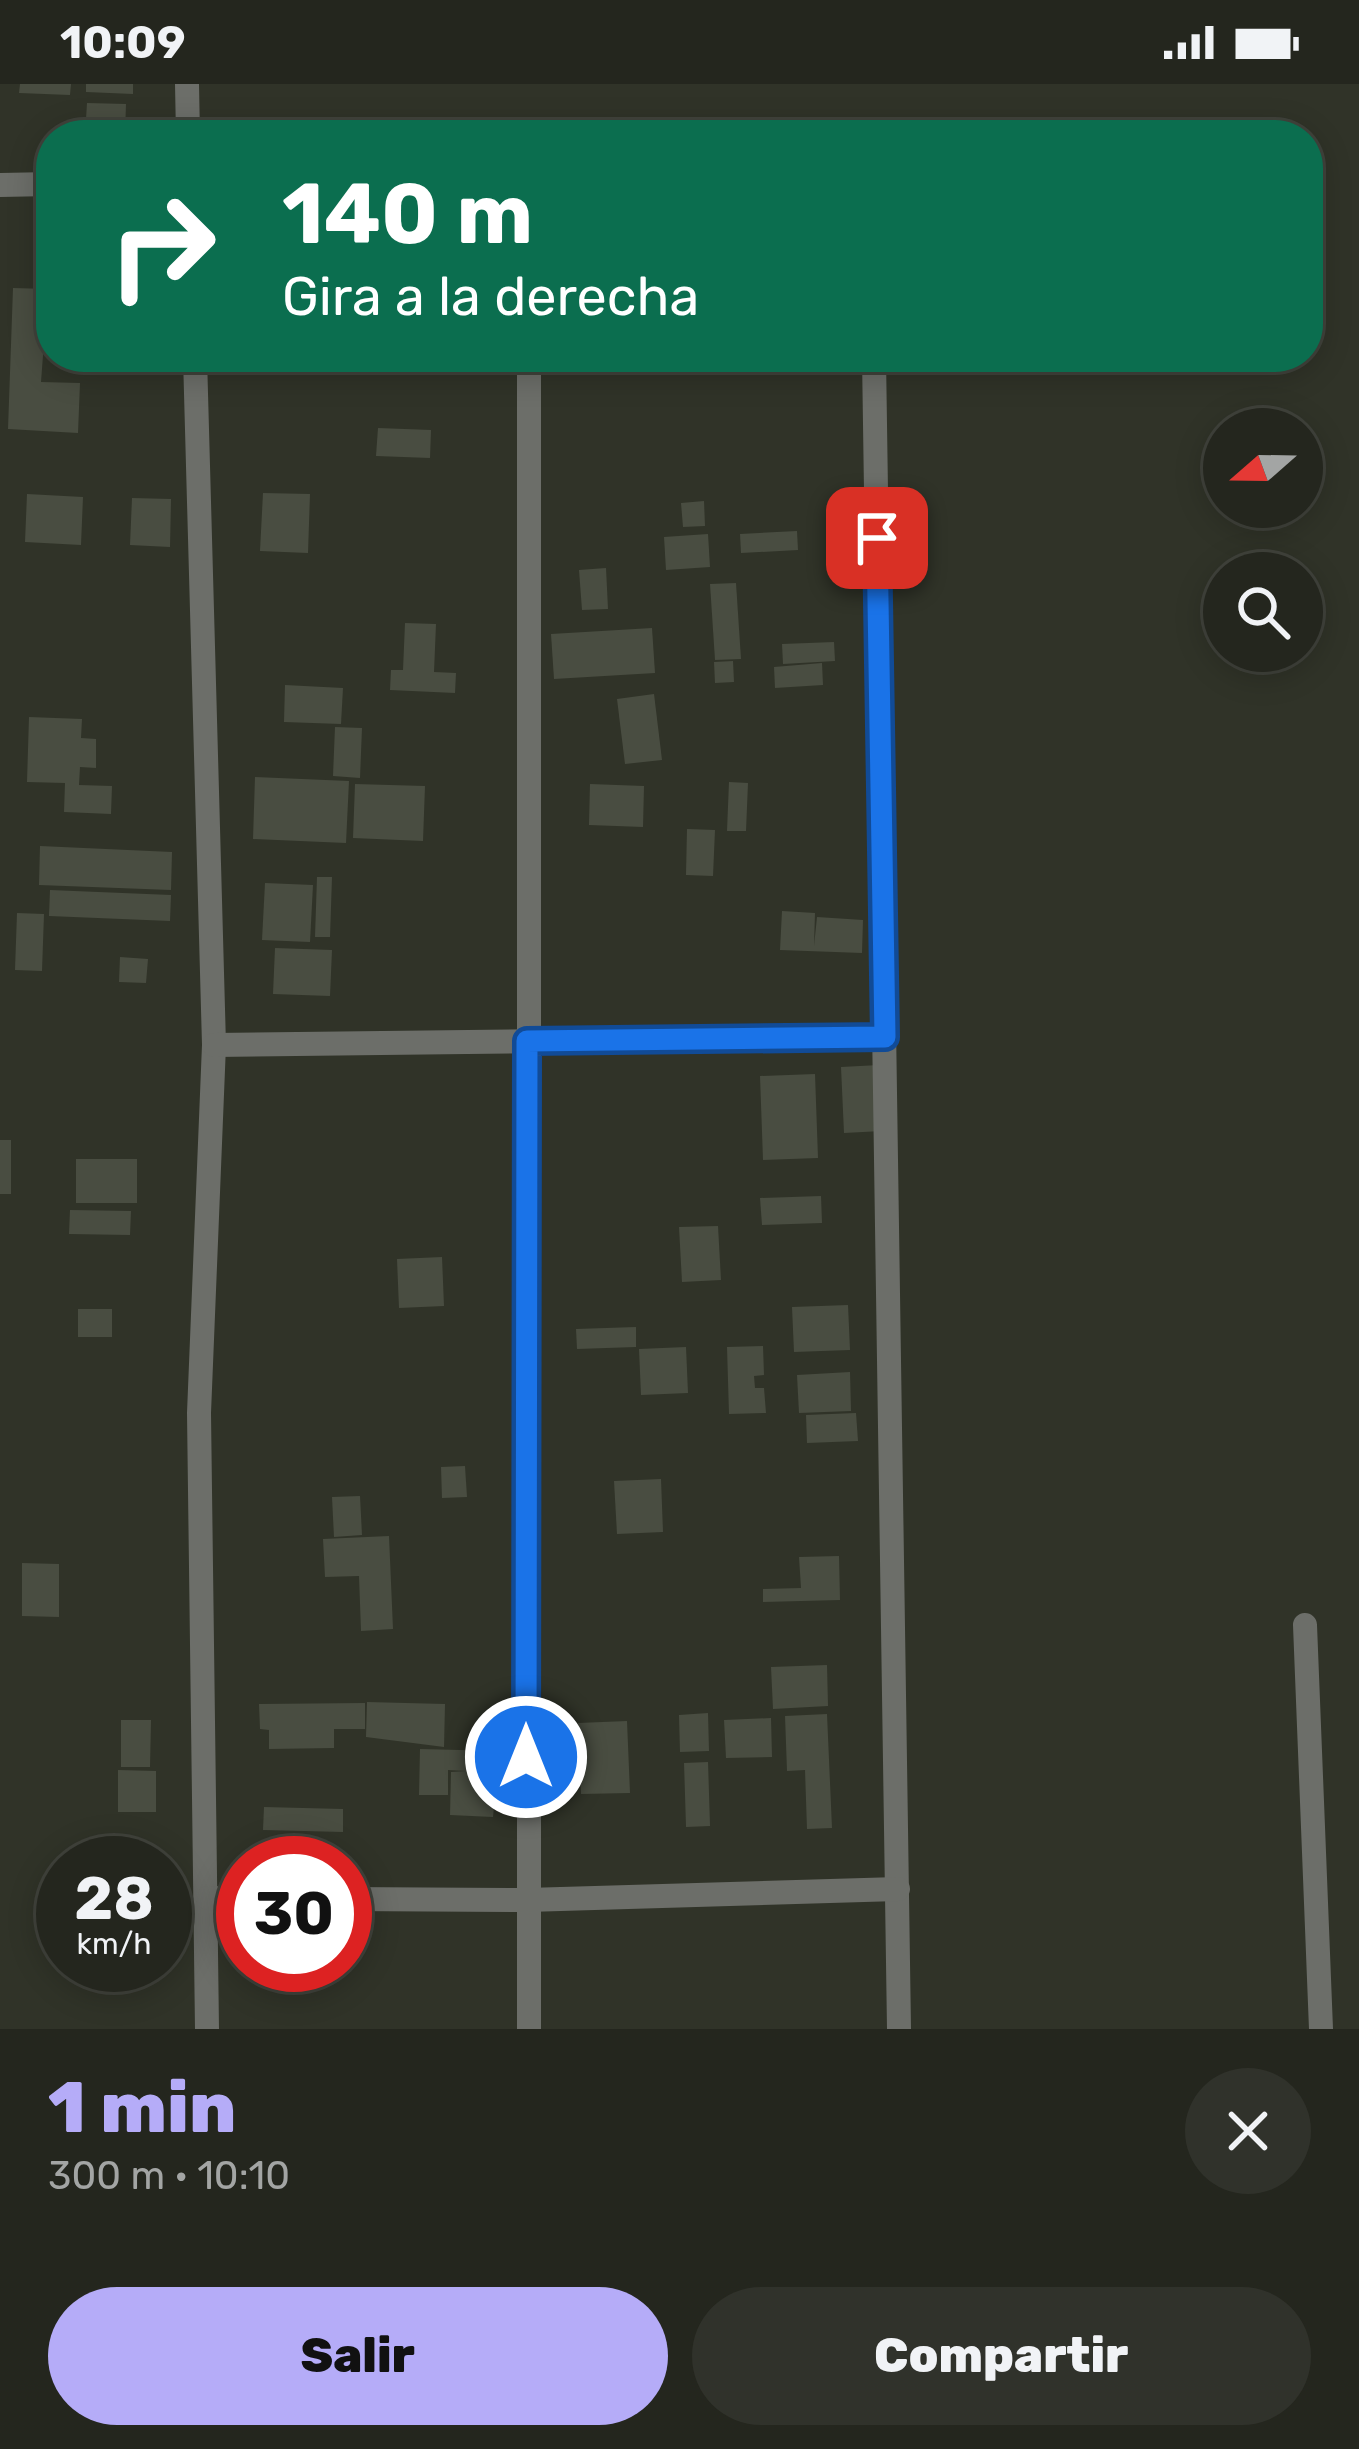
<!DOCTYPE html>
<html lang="es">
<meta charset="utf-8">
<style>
:root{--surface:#24261e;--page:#30322b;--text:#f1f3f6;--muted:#a3a5a4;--line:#41433c;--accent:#b5acf8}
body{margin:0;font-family:Rubik,sans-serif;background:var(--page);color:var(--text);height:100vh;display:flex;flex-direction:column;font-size:45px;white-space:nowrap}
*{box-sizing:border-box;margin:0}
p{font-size:39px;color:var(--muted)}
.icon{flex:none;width:66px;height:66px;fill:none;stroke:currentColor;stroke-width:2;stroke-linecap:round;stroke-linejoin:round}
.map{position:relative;height:1945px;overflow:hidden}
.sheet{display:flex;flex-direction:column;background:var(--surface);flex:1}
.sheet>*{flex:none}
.banner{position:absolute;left:36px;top:36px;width:1287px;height:252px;border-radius:48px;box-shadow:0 6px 30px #0003,0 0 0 3px var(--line);background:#0b6e4f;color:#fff;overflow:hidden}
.needle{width:78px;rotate:250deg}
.tools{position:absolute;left:1203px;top:324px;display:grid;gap:24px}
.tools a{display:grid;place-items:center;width:120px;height:120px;border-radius:50%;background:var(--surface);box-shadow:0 6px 30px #0003,0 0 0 3px var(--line);font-size:60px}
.speed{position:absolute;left:36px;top:1752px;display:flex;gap:24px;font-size:60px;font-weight:700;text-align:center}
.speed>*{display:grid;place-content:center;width:156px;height:156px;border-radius:50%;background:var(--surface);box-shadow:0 6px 30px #0003,0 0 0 3px var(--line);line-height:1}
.speed small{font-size:30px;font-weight:400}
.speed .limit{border:18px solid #d22;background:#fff;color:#111}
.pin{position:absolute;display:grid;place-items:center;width:102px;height:102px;color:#fff;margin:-51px;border-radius:24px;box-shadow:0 6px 18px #0006}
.me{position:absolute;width:132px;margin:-66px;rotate:0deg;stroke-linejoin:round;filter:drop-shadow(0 0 9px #0008)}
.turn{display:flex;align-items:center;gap:42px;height:252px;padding:0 48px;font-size:54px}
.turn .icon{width:156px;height:156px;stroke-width:2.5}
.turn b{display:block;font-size:84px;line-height:102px}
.round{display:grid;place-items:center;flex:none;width:126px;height:126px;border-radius:63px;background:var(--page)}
.headline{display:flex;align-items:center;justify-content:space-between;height:204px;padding:0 48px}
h1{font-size:72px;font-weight:800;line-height:90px;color:var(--accent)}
.button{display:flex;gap:24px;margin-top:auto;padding:24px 48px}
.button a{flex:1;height:138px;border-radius:72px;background:var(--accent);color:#111;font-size:48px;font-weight:800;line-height:138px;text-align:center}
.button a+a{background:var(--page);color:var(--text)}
.status{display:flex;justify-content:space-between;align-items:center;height:84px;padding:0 60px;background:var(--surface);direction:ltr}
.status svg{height:33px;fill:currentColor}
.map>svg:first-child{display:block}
.building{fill:#494d41}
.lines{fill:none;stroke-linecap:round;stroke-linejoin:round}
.minor{stroke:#6c6e69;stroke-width:24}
.route-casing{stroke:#114b97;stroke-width:30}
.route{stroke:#1a73e8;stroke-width:21}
</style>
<div class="status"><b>10:09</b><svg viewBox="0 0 49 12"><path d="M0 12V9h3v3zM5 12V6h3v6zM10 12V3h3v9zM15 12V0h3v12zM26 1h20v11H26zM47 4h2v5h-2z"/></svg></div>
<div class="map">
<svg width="1359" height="1945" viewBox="0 0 1359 1945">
<rect width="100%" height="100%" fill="#303328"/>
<g class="building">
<polygon points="20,0 71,0 70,11 19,9"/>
<polygon points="86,0 133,0 133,10 86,8"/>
<polygon points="87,19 126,20 125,51 85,51"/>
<polygon points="13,204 48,205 41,298 80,299 78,349 8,345"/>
<polygon points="131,273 165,273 164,282 131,280"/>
<polygon points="696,273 736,273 737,279 697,282"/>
<polygon points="378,344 431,346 430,374 376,372"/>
<polygon points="263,409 310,410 308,469 260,467"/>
<polygon points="27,410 83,413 81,461 25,458"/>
<polygon points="132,414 171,415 170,463 130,461"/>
<polygon points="704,417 705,442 683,443 681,419"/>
<polygon points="797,447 798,466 741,469 740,450"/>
<polygon points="708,450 710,483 666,486 664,453"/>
<polygon points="606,484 608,525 582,526 579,486"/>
<polygon points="736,499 741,575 715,576 710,500"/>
<polygon points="405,539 436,540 434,588 456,589 455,609 390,606 391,586 403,586"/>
<polygon points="652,544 655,589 554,595 551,550"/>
<polygon points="834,558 835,577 783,580 782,560"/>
<polygon points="733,577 734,598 715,599 714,578"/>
<polygon points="822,579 823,601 775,604 774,583"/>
<polygon points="285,601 343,604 341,640 284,638"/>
<polygon points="654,610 662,676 625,680 617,615"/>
<polygon points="29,633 82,635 81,654 96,655 96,684 80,683 79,701 112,702 111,730 64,728 65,699 27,698"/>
<polygon points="335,643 362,644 360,694 333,692"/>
<polygon points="255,693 349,697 346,759 253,755"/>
<polygon points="729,698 748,699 746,747 727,747"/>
<polygon points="355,700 425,702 423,757 353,754"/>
<polygon points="590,700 644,702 643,743 589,741"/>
<polygon points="687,745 715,746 713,792 686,791"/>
<polygon points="40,762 172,768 171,806 39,801"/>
<polygon points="317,793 332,793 330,853 315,853"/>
<polygon points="265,799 313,801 310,858 262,856"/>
<polygon points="50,806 171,811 170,837 49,832"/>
<polygon points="782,827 815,829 814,862 817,833 863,836 862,869 780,866"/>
<polygon points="17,829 44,830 42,887 15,886"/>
<polygon points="275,864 332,866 330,912 273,910"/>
<polygon points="120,873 148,875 146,899 119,898"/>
<polygon points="879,981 882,1047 844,1049 841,983"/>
<polygon points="815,990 818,1074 763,1076 760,992"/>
<rect x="0" y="1056" width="11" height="54"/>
<rect x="76" y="1075" width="61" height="44"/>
<polygon points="821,1112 822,1139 762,1141 760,1114"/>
<polygon points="70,1126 131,1127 130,1151 69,1150"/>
<polygon points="718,1142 721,1196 682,1198 679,1143"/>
<polygon points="442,1173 444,1222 399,1224 397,1175"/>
<polygon points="848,1221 850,1266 794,1268 792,1223"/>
<rect x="78" y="1225" width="34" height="28"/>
<polygon points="636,1243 636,1263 577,1265 576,1245"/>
<polygon points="763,1262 764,1291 754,1292 755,1304 764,1304 766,1329 729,1330 727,1263"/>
<polygon points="686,1263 688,1309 641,1311 639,1265"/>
<polygon points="850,1288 851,1327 799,1329 797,1291"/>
<polygon points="856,1329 858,1357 807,1359 806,1331"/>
<polygon points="465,1382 467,1413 442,1414 441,1383"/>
<polygon points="661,1395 663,1448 617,1450 614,1397"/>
<polygon points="360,1412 362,1451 334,1453 332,1413"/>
<polygon points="389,1452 393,1545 361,1547 359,1492 325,1493 323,1455"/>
<polygon points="839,1472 840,1516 763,1518 763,1505 801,1504 799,1473"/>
<polygon points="22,1479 59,1480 59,1533 22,1532"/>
<polygon points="827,1581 828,1622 773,1625 771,1583"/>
<polygon points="367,1618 445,1620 444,1663 366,1653"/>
<polygon points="365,1619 365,1645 334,1645 334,1664 269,1665 269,1646 260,1645 259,1620"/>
<polygon points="708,1629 709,1667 680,1668 679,1631"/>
<polygon points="827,1630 832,1744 807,1745 805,1686 787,1687 785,1632"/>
<polygon points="771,1634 772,1673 726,1674 724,1636"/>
<polygon points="121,1636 151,1636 150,1683 121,1683"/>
<polygon points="627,1637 630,1709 581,1710 578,1639"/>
<polygon points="420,1665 500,1667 493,1733 450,1731 451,1688 466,1687 448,1686 448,1711 419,1711"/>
<polygon points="708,1678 710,1742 686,1743 684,1679"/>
<polygon points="118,1686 156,1687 156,1728 118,1728"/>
<polygon points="264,1723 343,1725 343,1748 263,1746"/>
</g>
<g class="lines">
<g class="minor">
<polyline points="187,0 188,51"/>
<polyline points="0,101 51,100"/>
<polyline points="195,273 214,961 199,1329 207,1945"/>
<polyline points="874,273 899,1945"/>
<polyline points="214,961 885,953"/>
<polyline points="1305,1541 1321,1945"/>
<polyline points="208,1814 243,1815"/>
<polyline points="345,1815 527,1816 898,1805"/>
<polyline points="529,1945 529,273"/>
</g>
</g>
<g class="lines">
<g class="route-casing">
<polyline id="route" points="526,1673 527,957 885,953 877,454"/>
</g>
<use href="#route" class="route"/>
</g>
</svg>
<div class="tools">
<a><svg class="needle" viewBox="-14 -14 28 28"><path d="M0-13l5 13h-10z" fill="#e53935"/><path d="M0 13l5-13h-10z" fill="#a3a5a4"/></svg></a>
<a><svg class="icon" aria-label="search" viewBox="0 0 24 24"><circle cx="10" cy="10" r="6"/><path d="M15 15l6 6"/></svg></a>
</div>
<div class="speed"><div>28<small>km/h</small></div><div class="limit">30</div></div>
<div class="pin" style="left:877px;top:454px;background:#d93025"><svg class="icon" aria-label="arrive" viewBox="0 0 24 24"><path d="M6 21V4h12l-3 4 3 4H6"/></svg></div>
<svg class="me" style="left:526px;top:1673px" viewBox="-20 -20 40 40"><circle r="17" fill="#1a73e8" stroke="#fff" stroke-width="3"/><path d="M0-11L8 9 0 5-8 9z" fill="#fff"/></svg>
<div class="banner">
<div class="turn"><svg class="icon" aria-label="right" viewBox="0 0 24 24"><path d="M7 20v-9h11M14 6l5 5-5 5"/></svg><div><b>140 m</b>Gira a la derecha</div></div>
</div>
</div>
<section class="sheet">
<div class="headline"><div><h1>1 min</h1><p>300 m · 10:10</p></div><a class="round"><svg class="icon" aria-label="close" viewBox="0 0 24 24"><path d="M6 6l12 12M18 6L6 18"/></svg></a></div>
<div class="button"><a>Salir</a><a>Compartir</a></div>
</section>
